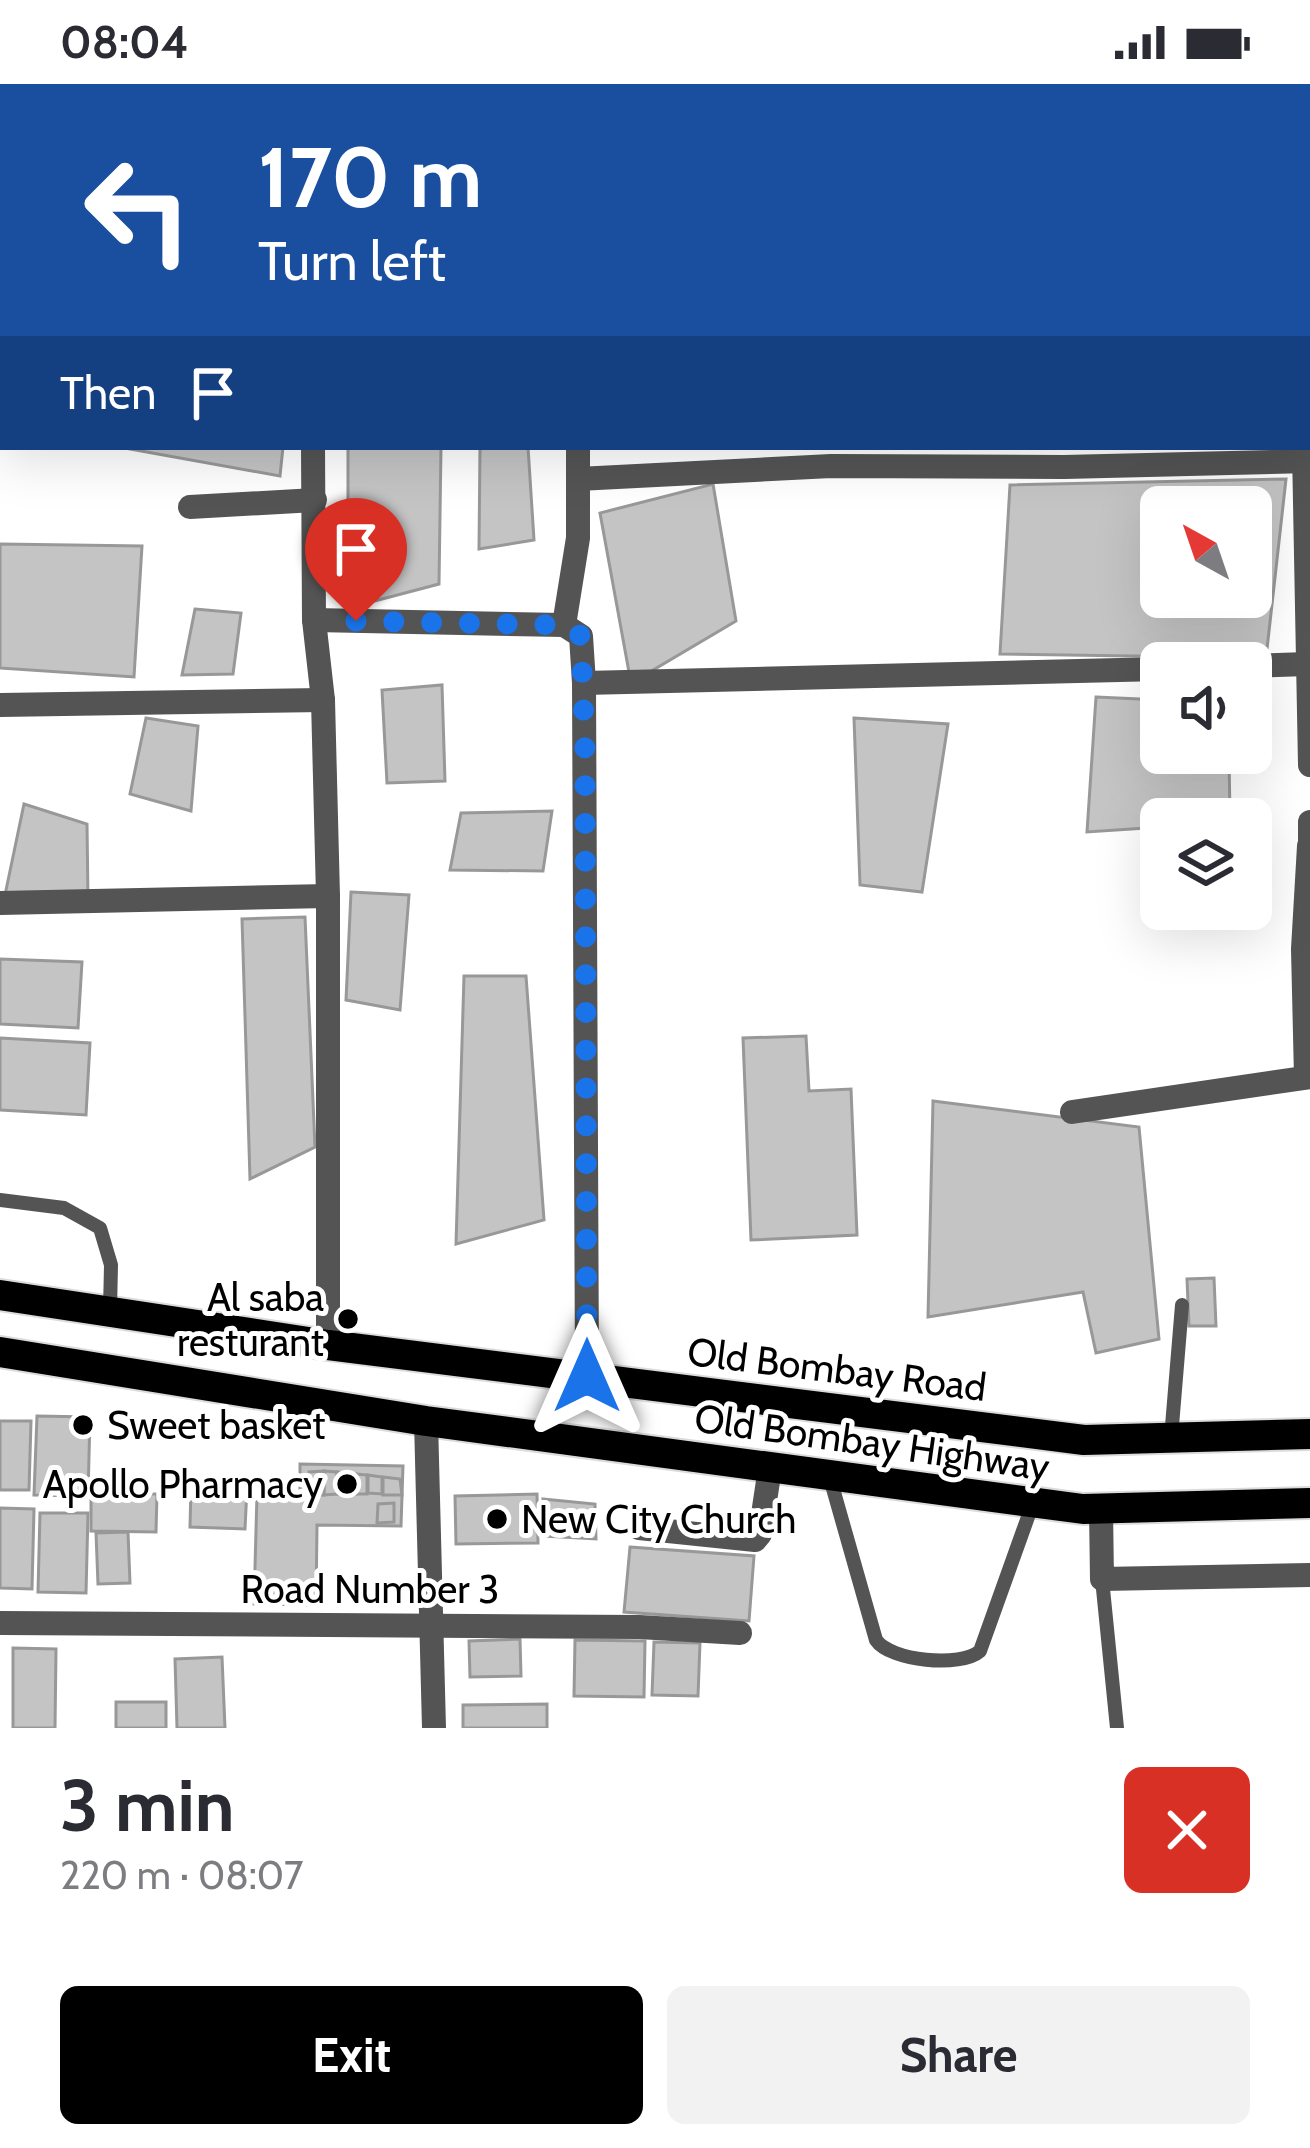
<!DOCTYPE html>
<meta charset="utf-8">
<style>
:root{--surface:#fff;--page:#f2f2f3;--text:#2b2b33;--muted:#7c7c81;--accent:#000}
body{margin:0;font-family:Cabin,sans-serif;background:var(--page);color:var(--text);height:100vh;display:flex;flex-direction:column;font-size:45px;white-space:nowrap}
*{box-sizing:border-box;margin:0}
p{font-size:39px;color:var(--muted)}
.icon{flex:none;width:66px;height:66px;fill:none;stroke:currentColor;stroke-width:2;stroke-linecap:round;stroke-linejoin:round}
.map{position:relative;height:1644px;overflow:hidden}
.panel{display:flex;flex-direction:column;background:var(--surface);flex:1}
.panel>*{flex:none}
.banner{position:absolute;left:0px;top:0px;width:1311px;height:366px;box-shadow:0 12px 48px #0002;background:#1a4fa0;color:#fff;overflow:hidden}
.needle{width:78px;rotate:320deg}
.buttons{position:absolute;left:1140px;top:402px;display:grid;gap:24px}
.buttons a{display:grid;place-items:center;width:132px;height:132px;border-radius:18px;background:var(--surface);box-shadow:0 12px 48px #0002;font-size:60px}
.pin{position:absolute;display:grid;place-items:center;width:102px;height:102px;color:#fff;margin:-123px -51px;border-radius:50% 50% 50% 0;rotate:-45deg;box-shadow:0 0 12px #0007}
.pin .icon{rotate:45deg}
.me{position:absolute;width:132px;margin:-66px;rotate:0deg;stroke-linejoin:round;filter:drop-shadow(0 0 9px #0008)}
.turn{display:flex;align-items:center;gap:42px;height:252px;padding:0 60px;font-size:54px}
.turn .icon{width:156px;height:156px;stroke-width:2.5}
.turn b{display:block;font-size:84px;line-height:102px}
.then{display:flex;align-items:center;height:114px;padding:0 60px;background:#0003;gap:24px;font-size:45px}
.round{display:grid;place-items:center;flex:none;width:126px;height:126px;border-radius:18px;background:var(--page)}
.overview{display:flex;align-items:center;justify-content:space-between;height:204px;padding:0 60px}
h1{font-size:72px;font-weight:800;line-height:90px}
.cta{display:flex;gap:24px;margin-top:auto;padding:24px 60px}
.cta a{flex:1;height:138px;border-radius:18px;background:var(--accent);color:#fff;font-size:48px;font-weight:800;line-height:138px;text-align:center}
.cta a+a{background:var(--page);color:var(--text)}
.status{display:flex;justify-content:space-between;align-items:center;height:84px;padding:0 60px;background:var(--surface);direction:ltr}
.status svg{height:33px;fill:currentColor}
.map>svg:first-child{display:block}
.building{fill:#c4c4c4;stroke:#989898;stroke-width:3;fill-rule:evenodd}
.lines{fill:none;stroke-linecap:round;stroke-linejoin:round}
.primary-casing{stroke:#dbdbdb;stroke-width:34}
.service{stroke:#545454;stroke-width:14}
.minor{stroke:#545454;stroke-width:24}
.primary{stroke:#000;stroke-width:30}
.route{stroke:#1a73e8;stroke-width:21;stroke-dasharray:0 37.8}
.poi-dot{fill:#000;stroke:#fff;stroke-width:4.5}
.labels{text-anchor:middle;stroke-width:10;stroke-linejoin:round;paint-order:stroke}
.poi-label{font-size:39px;fill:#000;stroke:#fff;text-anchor:end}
.street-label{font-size:39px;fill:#000;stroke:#fff}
</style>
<div class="status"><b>08:04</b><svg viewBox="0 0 49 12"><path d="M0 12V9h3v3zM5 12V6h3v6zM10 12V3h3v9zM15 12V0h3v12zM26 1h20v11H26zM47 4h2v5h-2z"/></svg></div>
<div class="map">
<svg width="1310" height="1644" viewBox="0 0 1310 1644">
<rect width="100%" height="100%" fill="#fff"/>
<g class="building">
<polygon points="119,363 283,363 280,392"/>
<polygon points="348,363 441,363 439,500 348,524"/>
<polygon points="480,363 528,363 534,456 479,465"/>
<path d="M 1286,395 L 1266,574 L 1000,570 L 1010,401 ZM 1161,423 L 1251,423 L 1251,513 L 1161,513 Z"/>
<polygon points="713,400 736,537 631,599 600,429"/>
<polygon points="0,460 142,462 134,593 0,584"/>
<polygon points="195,525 241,529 233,590 182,591"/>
<polygon points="442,601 445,697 387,699 382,606"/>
<polygon points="1096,613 1161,616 1161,669 1229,669 1230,735 1161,735 1161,743 1087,748"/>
<polygon points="146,634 198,642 191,727 130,710"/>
<polygon points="854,634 948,640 922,808 860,801"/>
<polygon points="24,720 87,740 88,816 5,811"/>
<polygon points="552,727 543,787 450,786 461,729"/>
<polygon points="351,808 409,811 400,926 346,916"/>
<polygon points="305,833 315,1063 250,1095 242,835"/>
<polygon points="0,875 82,878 78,944 0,940"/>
<polygon points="464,892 526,892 544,1136 456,1160"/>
<polygon points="806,952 809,1007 851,1005 857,1151 751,1156 743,954"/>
<polygon points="0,954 90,959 86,1031 0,1026"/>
<polygon points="933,1017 1139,1043 1159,1255 1096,1269 1083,1208 928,1233"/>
<polygon points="1214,1194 1216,1242 1189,1242 1187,1195"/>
<polygon points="37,1332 90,1333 88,1412 34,1411"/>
<polygon points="0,1337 31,1337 29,1406 0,1406"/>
<polygon points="300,1380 403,1382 401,1442 317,1441 316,1521 254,1520 257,1410 300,1411"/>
<polygon points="324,1387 337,1388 337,1410 324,1411"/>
<polygon points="324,1387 324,1411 309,1411 309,1388"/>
<polygon points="337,1388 356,1390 356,1410 337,1410"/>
<polygon points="356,1390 367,1391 367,1410 356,1410"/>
<polygon points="368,1391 382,1393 382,1410 368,1409"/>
<polygon points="383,1393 400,1395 402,1411 383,1411"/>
<polygon points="191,1402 247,1404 245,1445 190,1443"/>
<polygon points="91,1410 157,1410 156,1448 91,1447"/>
<polygon points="537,1410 538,1459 456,1460 455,1412"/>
<polygon points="543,1415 595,1420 596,1455 544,1452"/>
<polygon points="394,1419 394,1438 377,1439 378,1420"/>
<polygon points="0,1424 34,1425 32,1505 0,1504"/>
<polygon points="40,1429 88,1429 86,1509 38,1508"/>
<polygon points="128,1448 130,1499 98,1500 96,1449"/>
<polygon points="630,1463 754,1472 749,1537 624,1528"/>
<polygon points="520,1555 521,1592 470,1593 469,1557"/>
<polygon points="575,1556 645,1557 644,1613 574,1612"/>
<polygon points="654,1558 700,1559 698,1612 652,1611"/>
<polygon points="13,1564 56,1565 55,1644 13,1644"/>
<polygon points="222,1573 225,1644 177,1644 175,1575"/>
<rect x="116" y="1618" width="50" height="26"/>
<polygon points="547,1620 547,1644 463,1644 463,1621"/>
</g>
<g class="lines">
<g class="primary-casing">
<g id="primary">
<polyline points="0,1211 328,1261 1084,1356 1310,1350"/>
<polyline points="0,1268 426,1337 1083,1425 1310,1419"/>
</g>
</g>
<g class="service">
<polyline points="0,1116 64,1124 100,1144 111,1181 110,1226"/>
<polyline points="1171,1354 1182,1221"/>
<path d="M 830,1394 L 876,1556 C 890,1577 961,1584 980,1567 L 1033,1419"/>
<polyline points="1102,1495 1117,1644"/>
</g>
<g class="minor">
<polyline points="569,0 595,3"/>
<polyline points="761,3 767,0"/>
<polyline points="1231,3 1310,1"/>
<polyline points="0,210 3,210"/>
<polyline points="313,363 314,536 323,616 328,812 328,1261"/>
<polyline points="578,363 578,395"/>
<polyline points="1304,366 1310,681"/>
<polyline points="190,423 315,416"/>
<polyline points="314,536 564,541 578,454 578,395 831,382 1064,383 1310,377"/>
<polyline points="564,541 581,552 584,599 587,1292"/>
<polyline points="1251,582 1307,580"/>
<polyline points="584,599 1161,585"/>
<polyline points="0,621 323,616"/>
<polyline points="1310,738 1310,762"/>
<polyline points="0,819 328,812"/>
<polyline points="1306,993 1303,865 1309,762"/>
<polyline points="1072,1028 1310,993"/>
<polyline points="426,1337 434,1644"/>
<polyline points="1101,1425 1102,1495 1310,1491"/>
<polyline points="639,1444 755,1456 760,1450 770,1384"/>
<polyline points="0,1539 639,1543 740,1549"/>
</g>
<use href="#primary" class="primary"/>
</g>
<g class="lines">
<polyline class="route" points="356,537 564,541 581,552 585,669 587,1292"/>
</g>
<g class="poi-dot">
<circle cx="348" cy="1235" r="12"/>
<circle cx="83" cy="1341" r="12"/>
<circle cx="347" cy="1400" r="12"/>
<circle cx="497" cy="1435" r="12"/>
</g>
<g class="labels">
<g class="poi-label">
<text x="324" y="1227">Al saba<tspan x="324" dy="45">resturant</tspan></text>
<text x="107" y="1355" text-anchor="start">Sweet basket</text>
<text x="323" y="1414">Apollo Pharmacy</text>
<text x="521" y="1449" text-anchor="start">New City Church</text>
</g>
<g class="street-label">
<text transform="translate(837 1285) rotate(7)" y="14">Old Bombay Road</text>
<text transform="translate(872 1358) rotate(8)" y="14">Old Bombay Highway</text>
<text x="370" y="1519">Road Number 3</text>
</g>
</g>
</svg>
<div class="buttons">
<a><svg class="needle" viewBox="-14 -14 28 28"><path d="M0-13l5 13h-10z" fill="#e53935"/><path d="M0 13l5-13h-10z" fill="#7c7c81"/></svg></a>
<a><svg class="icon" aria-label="sound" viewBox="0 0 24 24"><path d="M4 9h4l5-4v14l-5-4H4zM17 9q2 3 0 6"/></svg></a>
<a><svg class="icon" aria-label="layers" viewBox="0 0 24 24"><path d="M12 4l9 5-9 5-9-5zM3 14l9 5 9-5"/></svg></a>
</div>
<div class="pin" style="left:356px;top:537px;background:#d93025"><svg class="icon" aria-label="arrive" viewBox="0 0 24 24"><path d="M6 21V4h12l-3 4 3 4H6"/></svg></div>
<svg class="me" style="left:587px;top:1292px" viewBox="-20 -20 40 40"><path d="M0-17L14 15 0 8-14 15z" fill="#1a73e8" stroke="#fff" stroke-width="4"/></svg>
<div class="banner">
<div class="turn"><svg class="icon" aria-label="left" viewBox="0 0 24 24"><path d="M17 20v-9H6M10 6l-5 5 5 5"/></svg><div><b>170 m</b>Turn left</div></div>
<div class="then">Then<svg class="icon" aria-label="arrive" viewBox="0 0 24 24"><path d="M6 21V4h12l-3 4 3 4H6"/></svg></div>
</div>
</div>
<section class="panel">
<div class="overview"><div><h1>3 min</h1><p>220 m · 08:07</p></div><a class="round" style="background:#d93025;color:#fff"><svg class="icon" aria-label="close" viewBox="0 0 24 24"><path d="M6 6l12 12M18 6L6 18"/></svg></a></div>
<div class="cta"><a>Exit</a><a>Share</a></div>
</section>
